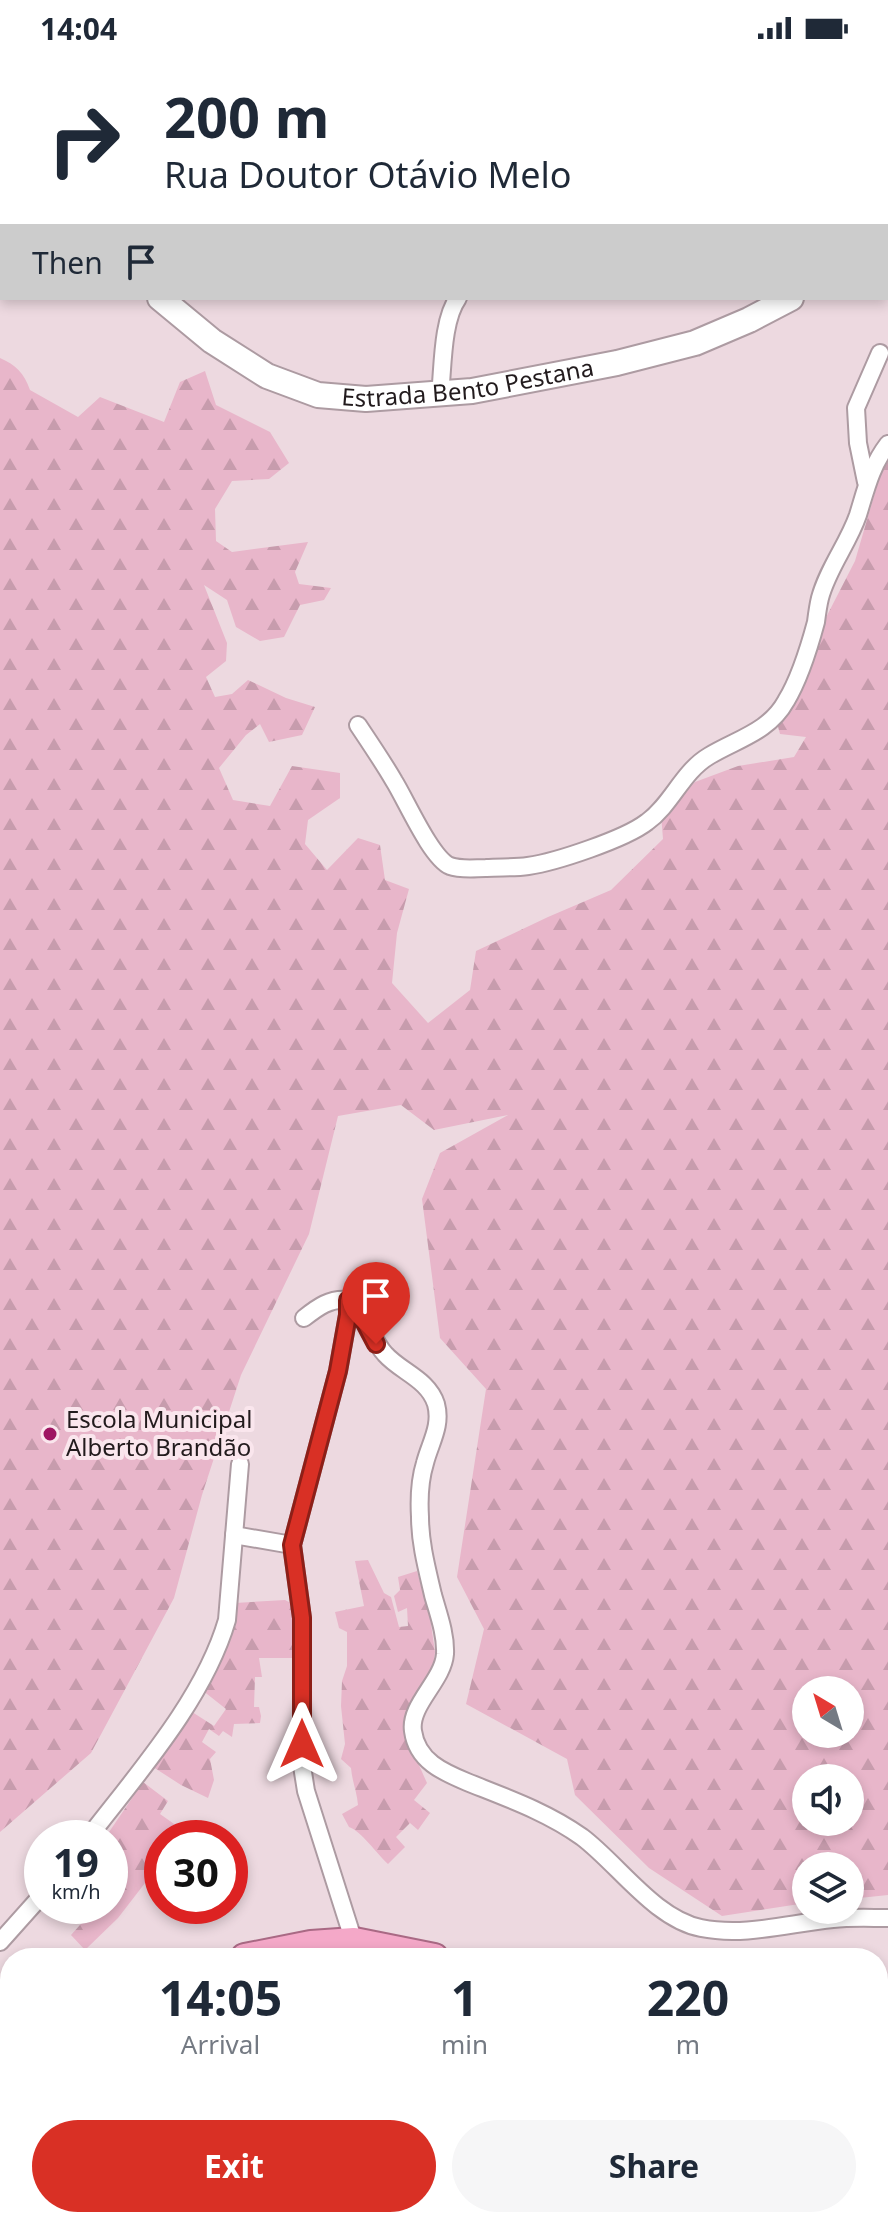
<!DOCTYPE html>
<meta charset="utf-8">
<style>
:root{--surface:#fff;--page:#f6f6f7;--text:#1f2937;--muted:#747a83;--accent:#d93025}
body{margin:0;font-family:"Noto Sans",sans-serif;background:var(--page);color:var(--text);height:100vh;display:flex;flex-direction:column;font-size:30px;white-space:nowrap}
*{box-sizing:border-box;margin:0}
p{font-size:26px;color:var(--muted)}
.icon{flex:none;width:44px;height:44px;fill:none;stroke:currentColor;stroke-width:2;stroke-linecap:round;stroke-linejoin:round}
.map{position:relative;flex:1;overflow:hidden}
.details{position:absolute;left:0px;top:1892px;width:888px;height:280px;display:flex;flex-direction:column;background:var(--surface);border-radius:32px 32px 0 0;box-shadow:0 4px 12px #0003}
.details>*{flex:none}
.guide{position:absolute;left:0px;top:0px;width:888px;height:244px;box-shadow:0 4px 12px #0003;background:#fff;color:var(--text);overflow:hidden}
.needle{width:52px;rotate:322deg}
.buttons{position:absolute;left:792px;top:1620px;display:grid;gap:16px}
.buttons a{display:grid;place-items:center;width:72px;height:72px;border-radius:50%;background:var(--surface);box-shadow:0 4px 12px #0003;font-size:40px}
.speed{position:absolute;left:24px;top:1764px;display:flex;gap:16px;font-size:40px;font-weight:700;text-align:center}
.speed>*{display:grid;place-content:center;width:104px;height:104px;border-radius:50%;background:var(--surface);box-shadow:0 4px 12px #0003;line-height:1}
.speed small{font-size:20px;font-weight:400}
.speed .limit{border:12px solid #d22;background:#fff;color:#111}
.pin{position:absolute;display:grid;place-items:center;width:68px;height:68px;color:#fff;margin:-82px -34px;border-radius:50% 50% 50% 0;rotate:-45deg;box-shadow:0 0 8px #0007}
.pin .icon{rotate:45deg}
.me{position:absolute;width:88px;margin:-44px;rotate:0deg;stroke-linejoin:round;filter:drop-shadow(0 0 6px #0008)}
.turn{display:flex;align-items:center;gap:28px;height:168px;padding:0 32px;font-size:36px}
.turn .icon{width:104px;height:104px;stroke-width:2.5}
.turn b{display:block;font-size:56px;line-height:68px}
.then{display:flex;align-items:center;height:76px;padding:0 32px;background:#0003;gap:16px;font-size:30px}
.eta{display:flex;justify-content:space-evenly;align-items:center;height:136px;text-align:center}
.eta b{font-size:48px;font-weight:700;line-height:56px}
.button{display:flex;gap:16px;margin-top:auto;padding:16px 32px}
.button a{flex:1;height:92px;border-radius:48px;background:var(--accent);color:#fff;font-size:32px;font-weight:700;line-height:92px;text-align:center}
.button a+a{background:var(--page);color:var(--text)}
.status{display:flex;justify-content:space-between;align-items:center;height:56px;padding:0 40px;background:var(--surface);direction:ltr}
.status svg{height:22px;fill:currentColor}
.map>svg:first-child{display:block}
.forest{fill:url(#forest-firs);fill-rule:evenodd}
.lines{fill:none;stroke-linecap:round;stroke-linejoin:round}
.minor-casing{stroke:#ad9ba2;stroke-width:20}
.secondary-casing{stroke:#ad9ba2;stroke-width:28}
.trunk-casing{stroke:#a96984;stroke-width:32}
.minor{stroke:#fff;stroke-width:16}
.secondary{stroke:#fff;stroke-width:24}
.trunk{stroke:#f4a8c8;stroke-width:28}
.route-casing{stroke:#8d1f18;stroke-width:20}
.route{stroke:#d93025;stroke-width:14}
.poi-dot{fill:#9e1562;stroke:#fae6ed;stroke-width:3}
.labels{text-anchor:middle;stroke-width:8;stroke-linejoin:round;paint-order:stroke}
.street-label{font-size:24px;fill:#221b1d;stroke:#fae6ed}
.poi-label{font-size:24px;fill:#221b1d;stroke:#fae6ed;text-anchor:start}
</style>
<div class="status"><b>14:04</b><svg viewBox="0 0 49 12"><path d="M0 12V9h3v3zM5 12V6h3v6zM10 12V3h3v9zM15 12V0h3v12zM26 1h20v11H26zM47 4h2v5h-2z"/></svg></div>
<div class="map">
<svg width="888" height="2172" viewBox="0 0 888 2172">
<defs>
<pattern id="forest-firs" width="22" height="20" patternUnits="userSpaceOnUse" patternTransform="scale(2)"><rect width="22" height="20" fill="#e8b6ca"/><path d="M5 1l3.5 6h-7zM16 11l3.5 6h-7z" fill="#c79cad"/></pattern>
</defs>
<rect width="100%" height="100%" fill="#edd9e0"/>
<g class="forest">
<polygon points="67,0 304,0 302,2 69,2"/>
<polygon points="628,0 888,0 888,37 886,37 886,2 628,2"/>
<path d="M 0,302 C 16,309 24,317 30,334 L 78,361 L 100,341 L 164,366 L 180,326 L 205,315 L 216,349 L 270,376 L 289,407 L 269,423 L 232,425 L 215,453 L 216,485 L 232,496 L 308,486 L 295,516 L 299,528 L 331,532 L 324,544 L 300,549 L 284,581 L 260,585 L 236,571 L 227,544 L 204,529 L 227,587 L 226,605 L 206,621 L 215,641 L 232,638 L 248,624 L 286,642 L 315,651 L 302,679 L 269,686 L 260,668 L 246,679 L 219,712 L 233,744 L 270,750 L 292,710 L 340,717 L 340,742 L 308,764 L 305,788 L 327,814 L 358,782 L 380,789 L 385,824 L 409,833 L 397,877 L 392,927 L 428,967 L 470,934 L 476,895 L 548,861 L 611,834 L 663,783 L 661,758 L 695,726 L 738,710 L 794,701 L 806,681 L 780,678 L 777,667 L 808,620 L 817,579 L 855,505 L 885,402 L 888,399 L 888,1839 L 850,1843 L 850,1810 L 806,1810 L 806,1847 L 722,1860 L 649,1812 L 575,1739 L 567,1703 L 466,1648 L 484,1573 L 457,1521 L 486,1333 L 440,1282 L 422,1143 L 440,1097 L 508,1059 L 434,1074 L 401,1049 L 338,1060 L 309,1178 L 241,1319 L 202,1439 L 174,1542 L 91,1697 L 0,1776 ZM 806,1634 L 850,1634 L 850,1678 L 806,1678 ZM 806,1722 L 850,1722 L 850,1766 L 806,1766 Z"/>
<path d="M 368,1504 L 384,1537 L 391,1541 L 399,1571 L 408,1570 L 407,1552 L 398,1556 L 394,1540 L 400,1534 L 398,1521 L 417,1515 L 430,1561 L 435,1596 L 433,1614 L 409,1654 L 414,1698 L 427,1727 L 414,1744 L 430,1757 L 418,1774 L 410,1767 L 396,1781 L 405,1791 L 388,1808 C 377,1798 361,1775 349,1771 L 342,1758 L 358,1749 C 357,1736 352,1725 351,1712 L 341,1703 L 345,1688 L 341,1650 L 342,1625 L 347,1610 L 347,1576 L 339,1572 L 335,1556 L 364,1550 L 355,1505 Z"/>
<polygon points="285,1544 295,1549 296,1602 259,1602 262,1621 255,1621 254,1651 259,1651 261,1660 260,1667 234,1668 232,1681 223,1675 219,1680 209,1673 202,1686 216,1696 210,1703 214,1724 208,1742 181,1729 150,1709 189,1654 214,1670 226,1653 202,1634 235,1547"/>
<polygon points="143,1726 168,1745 160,1758 177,1770 169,1782 162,1782 162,1805 118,1862 85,1894 71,1879 88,1860 75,1850 110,1850 110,1782 105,1782"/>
</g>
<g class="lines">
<g class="minor-casing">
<g id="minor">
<polyline points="886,77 888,76"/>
<path d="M 440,339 C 443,312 442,264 458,242"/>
<polyline points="866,426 858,387 856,352 880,297"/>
<path d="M 358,669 C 370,687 383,706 394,725 C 406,744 431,802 450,810 C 461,814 475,812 486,812 C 500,811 515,812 528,810 C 556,806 625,783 647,766 C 672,748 682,716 709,700 C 737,683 769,676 786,645 C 800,622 809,592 816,566 C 817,558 818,550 820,542 C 828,512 848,488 858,459 C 866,433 871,410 888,388"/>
<path d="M 348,1244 C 366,1256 370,1282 385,1298 C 401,1316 428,1323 436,1348 C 442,1370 430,1387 425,1407 C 420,1423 419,1444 420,1461 C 420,1487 427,1513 433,1539 C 438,1557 446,1578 445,1598 C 443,1625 409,1649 413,1675 C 417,1705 443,1716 467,1726 C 507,1742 547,1756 582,1781 C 618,1808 655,1863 701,1872 C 745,1881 790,1867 833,1863 C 851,1861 870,1862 888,1862"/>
<polyline points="348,1244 348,1259 338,1315 292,1489 302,1562 302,1710 306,1735 354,1886"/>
<path d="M 304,1262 C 318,1251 330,1242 348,1244"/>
<polyline points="234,1479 292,1489"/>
<path d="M 88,1782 C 138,1717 204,1643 227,1564 L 240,1408"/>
<polyline points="0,1886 42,1839"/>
<polyline points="878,1958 888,1957"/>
<polyline points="802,2162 817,2172"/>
</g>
</g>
<g class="secondary-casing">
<g id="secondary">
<polyline points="0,74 2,76"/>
<polyline points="886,192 888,191"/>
<path id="s1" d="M 160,242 L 212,285 L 267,320 L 318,339 L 366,343 L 472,335 L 617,307 L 695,287 L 749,264 L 791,242"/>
</g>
</g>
<g class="trunk-casing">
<g id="trunk">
<polyline points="245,1902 311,1889 354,1886 434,1902"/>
<polyline points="878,1993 888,1991"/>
<polyline points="8,2172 10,2160"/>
<polyline points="32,2172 35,2162"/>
</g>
</g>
<use href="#minor" class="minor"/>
<use href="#secondary" class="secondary"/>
<use href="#trunk" class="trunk"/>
</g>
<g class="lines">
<g class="route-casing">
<polyline id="route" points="302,1688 302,1562 292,1489 338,1315 348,1259 348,1244 356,1250 376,1288"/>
</g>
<use href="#route" class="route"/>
</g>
<circle class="poi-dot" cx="50" cy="1378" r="8"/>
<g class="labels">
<g class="street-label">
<text dy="8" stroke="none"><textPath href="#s1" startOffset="338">Estrada Bento Pestana</textPath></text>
</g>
<g class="poi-label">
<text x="66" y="1372">Escola Municipal<tspan x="66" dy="28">Alberto Brandão</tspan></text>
</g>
</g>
</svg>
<div class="buttons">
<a><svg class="needle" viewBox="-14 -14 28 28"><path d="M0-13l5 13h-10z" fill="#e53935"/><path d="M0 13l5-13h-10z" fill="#747a83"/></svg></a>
<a><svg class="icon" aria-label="sound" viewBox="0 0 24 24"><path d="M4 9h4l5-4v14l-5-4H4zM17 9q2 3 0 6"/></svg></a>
<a><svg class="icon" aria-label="layers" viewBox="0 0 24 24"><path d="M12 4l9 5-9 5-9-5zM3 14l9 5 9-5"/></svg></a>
</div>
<div class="speed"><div>19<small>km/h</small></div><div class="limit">30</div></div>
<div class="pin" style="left:376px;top:1288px;background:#d93025"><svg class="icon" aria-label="arrive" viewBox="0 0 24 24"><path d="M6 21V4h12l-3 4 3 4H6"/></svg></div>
<svg class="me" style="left:302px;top:1688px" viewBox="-20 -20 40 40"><path d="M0-17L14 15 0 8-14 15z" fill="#d93025" stroke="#fff" stroke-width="4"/></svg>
<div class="guide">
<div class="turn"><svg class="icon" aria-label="right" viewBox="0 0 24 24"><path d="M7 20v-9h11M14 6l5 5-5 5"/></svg><div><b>200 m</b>Rua Doutor Otávio Melo</div></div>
<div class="then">Then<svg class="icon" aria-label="arrive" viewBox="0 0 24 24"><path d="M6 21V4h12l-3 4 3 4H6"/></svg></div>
</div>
<section class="details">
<div class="eta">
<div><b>14:05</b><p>Arrival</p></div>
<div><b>1</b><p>min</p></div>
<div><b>220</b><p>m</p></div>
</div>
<div class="button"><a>Exit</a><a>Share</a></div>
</section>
</div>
